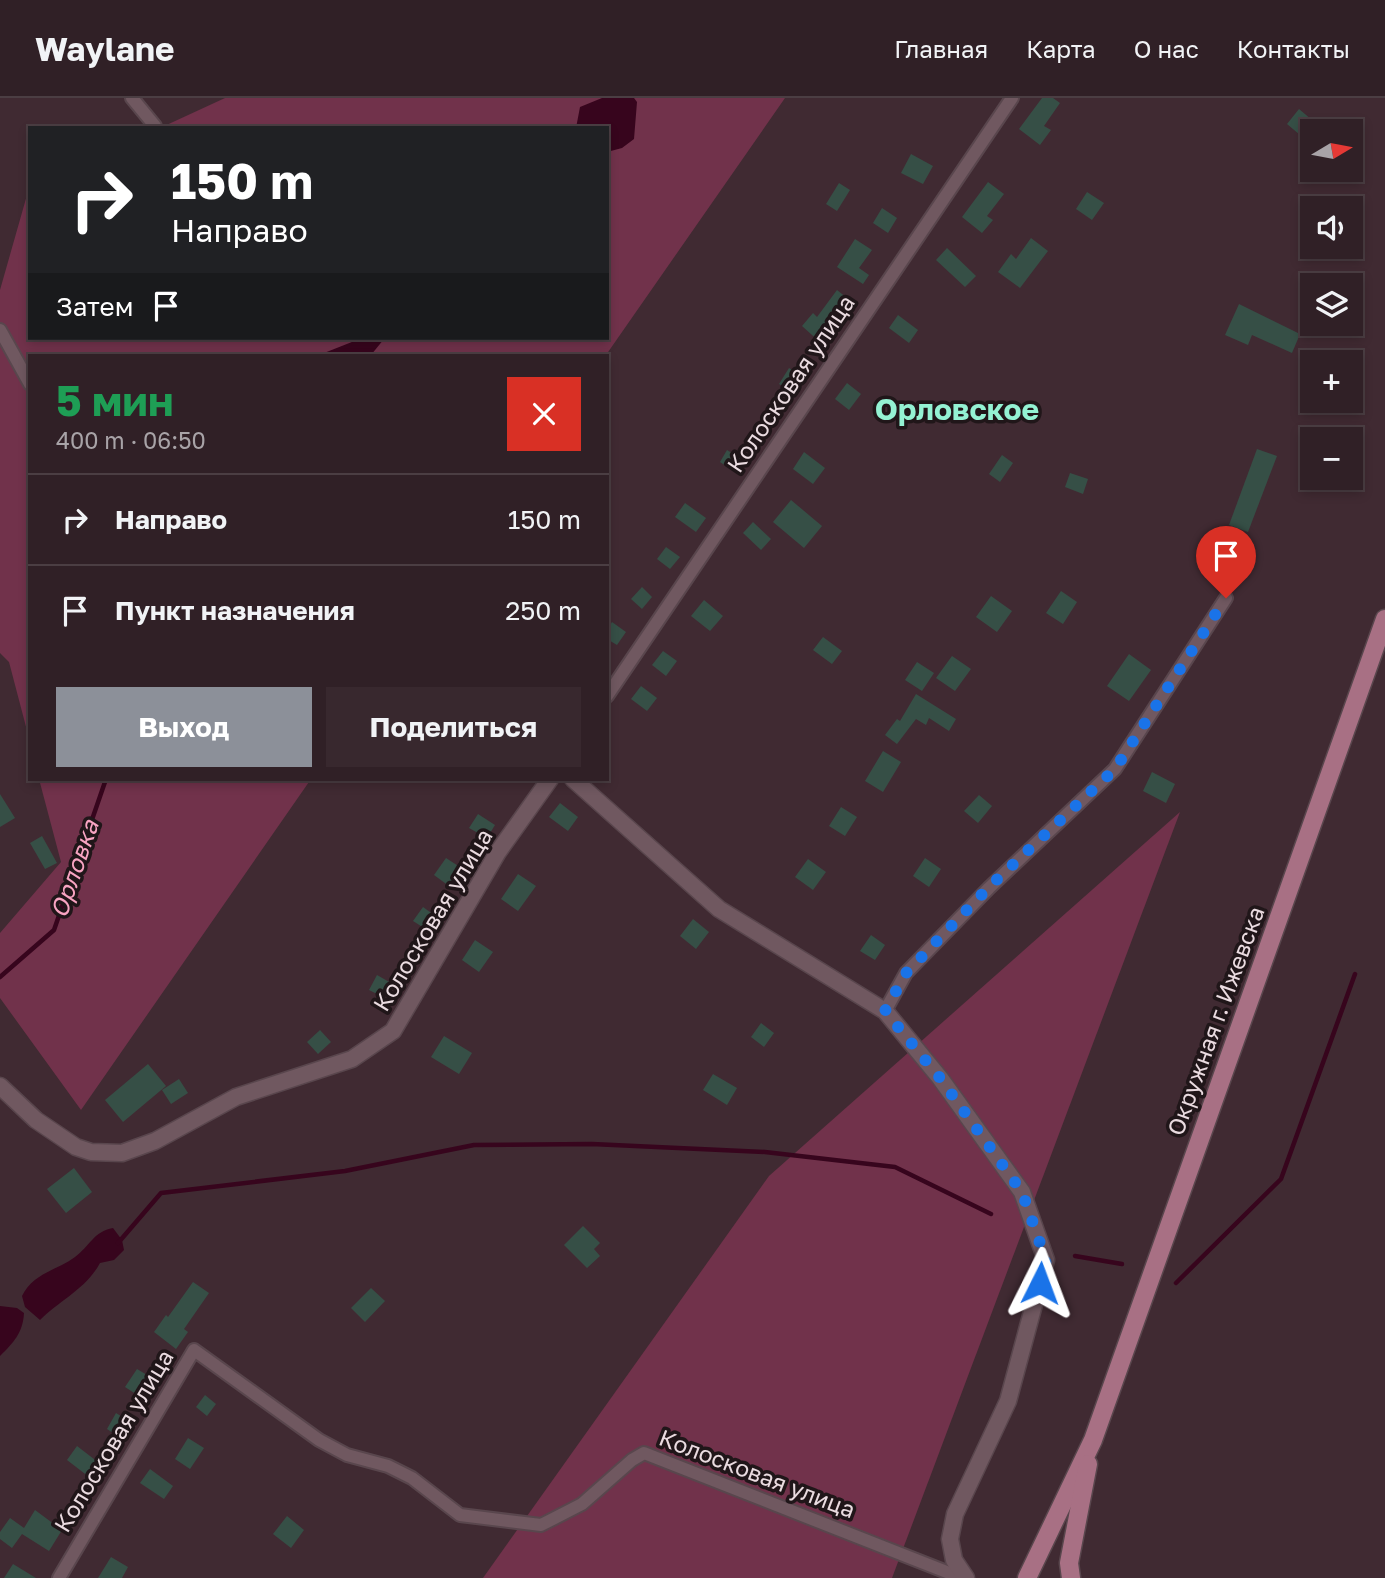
<!DOCTYPE html>
<html lang="ru">
<meta charset="utf-8">
<style>
:root{--surface:#302026;--page:#38282e;--text:#f1f3f6;--muted:#a8a3a7;--line:#4b3e43;--accent:#8c9099}
body{margin:0;font-family:"Golos Text",sans-serif;background:var(--page);color:var(--text);height:100vh;display:flex;flex-direction:column;font-size:26px;white-space:nowrap}
*{box-sizing:border-box;margin:0}
p{font-size:23px;color:var(--muted)}
.icon{flex:none;width:38px;height:38px;fill:none;stroke:currentColor;stroke-width:2;stroke-linecap:round;stroke-linejoin:round}
.map{position:relative;flex:1;overflow:hidden}
.side{position:absolute;left:28px;top:256px;width:581px;height:427px;display:flex;flex-direction:column;background:var(--surface);border-radius:0px;box-shadow:0 4px 10px #0003,0 0 0 2px var(--line)}
.side>*{flex:none}
.guide{position:absolute;left:28px;top:28px;width:581px;height:214px;border-radius:0px;box-shadow:0 4px 10px #0003,0 0 0 2px var(--line);background:#202124;color:#fff;overflow:hidden}
.needle{width:46px;rotate:80deg}
.fabs{position:absolute;left:1300px;top:21px;display:grid;gap:14px}
.fabs a{display:grid;place-items:center;width:63px;height:63px;border-radius:0px;background:var(--surface);box-shadow:0 4px 10px #0003,0 0 0 2px var(--line);font-size:35px}
.pin{position:absolute;display:grid;place-items:center;width:60px;height:60px;color:#fff;margin:-72px -30px;border-radius:50% 50% 50% 0;rotate:-45deg;box-shadow:0 0 7px #0007}
.pin .icon{rotate:45deg}
.me{position:absolute;width:77px;margin:-38px;rotate:3deg;stroke-linejoin:round;filter:drop-shadow(0 0 5px #0008)}
.turn{display:flex;align-items:center;gap:24px;height:147px;padding:0 28px;font-size:32px}
.turn .icon{width:91px;height:91px;stroke-width:2.5}
.turn b{display:block;font-size:49px;line-height:60px}
.then{display:flex;align-items:center;height:66px;padding:0 28px;background:#0003;gap:14px;font-size:26px}
.round{display:grid;place-items:center;flex:none;width:74px;height:74px;border-radius:0px;background:var(--page)}
.head{display:flex;align-items:center;justify-content:space-between;height:119px;padding:0 28px}
h1{font-size:42px;font-weight:700;line-height:52px;color:#1e9e55}
.button{display:flex;gap:14px;margin-top:auto;padding:14px 28px}
.button a{flex:1;height:80px;border-radius:0px;background:var(--accent);color:#fff;font-size:28px;font-weight:700;line-height:80px;text-align:center}
.button a+a{background:var(--page);color:var(--text)}
ul{padding:0;list-style:none}
li{display:flex;align-items:center;gap:21px;height:91px;padding:0 28px;border-top:2px solid var(--line)}
li div{flex:1}
li b{display:block;font-size:26px}
li em{font-style:normal}
header{display:flex;align-items:center;gap:42px;box-sizing:border-box;height:98px;padding:0 35px;background:var(--surface);border-bottom:2px solid var(--line)}
header strong{font-size:33px}
nav{display:flex;gap:38px;margin-inline-start:auto;font-size:24px}
.map>svg:first-child{display:block}
.green{fill:#71324b}
.water{fill:#37051d}
.lines{fill:none;stroke-linecap:round;stroke-linejoin:round}
.stream{stroke:#37051d;stroke-width:4.5}
.building{fill:#364f46}
.street-casing{stroke:#59464d;stroke-width:16}
.secondary-casing{stroke:#59464d;stroke-width:19}
.primary-casing{stroke:#59464d;stroke-width:21}
.street{stroke:#705860;stroke-width:12}
.secondary{stroke:#705860;stroke-width:16}
.primary{stroke:#a87084;stroke-width:18}
.route{stroke:#1a73e8;stroke-width:12;stroke-dasharray:0 21.6}
.labels{text-anchor:middle;stroke-width:7;stroke-linejoin:round;paint-order:stroke}
.street-label{font-size:23px;fill:#eadbe0;stroke:#201619}
.water-label{font-size:24px;font-style:italic;fill:#f8a4c2;stroke:#201619}
.district-label{font-size:30px;font-weight:bold;fill:#94f2d3;stroke:#201619}
</style>
<header>
<strong>Waylane</strong>
<nav><a>Главная</a><a>Карта</a><a>О нас</a><a>Контакты</a></nav>
</header>
<div class="map">
<svg width="1385" height="1480" viewBox="0 0 1385 1480">
<rect width="100%" height="100%" fill="#402a32"/>
<g class="green">
<polygon points="225,0 785,0 606,257 30,257 30,644 9,564 0,555 0,192 29,90 30,240 607,240 607,30 160,30"/>
<polygon points="39,681 311,681 81,1012 0,900 0,835 61,764"/>
<polygon points="1180,714 892,1480 483,1480 769,1078"/>
</g>
<g class="water">
<polygon points="602,0 634,0 637,4 634,41 622,50 607,54 607,30 576,30 580,9"/>
<polygon points="362,240 384,241 371,257 319,257"/>
<path d="M 113,1130 L 122,1142 L 124,1152 L 114,1162 L 100,1165 C 86,1191 60,1202 40,1222 L 25,1209 L 22,1198 C 33,1175 56,1173 75,1159 C 89,1149 94,1133 113,1130 Z"/>
<path d="M 0,1208 L 17,1210 L 24,1215 C 23,1235 13,1245 0,1258 Z"/>
</g>
<g class="lines">
<g class="stream">
<polyline points="0,879 54,832 106,681"/>
<polyline points="118,1145 161,1095 345,1073 474,1047 592,1046 765,1054 895,1069 991,1116"/>
<polyline points="1075,1158 1122,1166"/>
<polyline points="1176,1185 1281,1081 1355,876"/>
</g>
</g>
<g class="building">
<polygon points="1042,0 1053,0 1060,5 1044,28 1051,32 1040,47 1019,31"/>
<polygon points="1299,11 1325,33 1312,33 1312,47 1287,26"/>
<polygon points="911,56 933,68 923,86 901,75"/>
<polygon points="988,84 1004,96 987,118 993,122 982,135 962,119"/>
<polygon points="839,85 850,92 837,113 826,106"/>
<polygon points="1087,94 1104,105 1092,122 1076,111"/>
<polygon points="882,110 897,120 888,135 873,125"/>
<polygon points="1031,140 1048,153 1020,190 998,174 1011,156 1016,161"/>
<polygon points="855,141 872,152 859,170 869,177 863,186 837,169"/>
<polygon points="947,150 976,178 965,189 936,162"/>
<polygon points="837,192 852,204 821,245 802,228 813,215 817,219"/>
<polygon points="1239,206 1300,236 1292,255 1252,237 1248,247 1225,237"/>
<polygon points="898,217 918,232 909,245 889,230"/>
<polygon points="789,270 803,279 793,295 779,286"/>
<polygon points="847,285 861,296 849,312 835,301"/>
<polygon points="1257,351 1277,358 1248,434 1229,427"/>
<polygon points="727,352 744,363 736,375 720,364"/>
<polygon points="804,354 825,370 813,386 793,371"/>
<polygon points="1002,357 1013,365 1000,384 989,376"/>
<polygon points="1070,375 1088,381 1083,396 1065,389"/>
<polygon points="791,402 822,428 804,450 773,424"/>
<polygon points="685,405 706,420 696,434 675,419"/>
<polygon points="753,424 771,441 761,452 743,435"/>
<polygon points="666,449 680,459 670,471 657,461"/>
<polygon points="642,489 652,499 642,511 631,501"/>
<polygon points="1061,493 1077,504 1063,526 1046,515"/>
<polygon points="991,498 1012,513 997,534 976,519"/>
<polygon points="704,502 723,518 710,533 691,518"/>
<polygon points="612,524 626,534 617,547 607,541 607,531"/>
<polygon points="823,539 842,553 832,566 813,552"/>
<polygon points="663,553 677,563 666,578 652,567"/>
<polygon points="1129,556 1151,572 1129,603 1107,588"/>
<polygon points="952,558 971,571 955,593 936,580"/>
<polygon points="917,564 934,575 922,593 905,582"/>
<polygon points="641,588 657,600 647,613 631,601"/>
<polygon points="916,596 956,621 949,633 929,620 926,627 916,621 897,646 885,637 897,621 900,623"/>
<polygon points="883,653 901,664 883,694 865,683"/>
<polygon points="1152,674 1175,686 1166,705 1143,693"/>
<polygon points="0,696 15,720 0,729"/>
<polygon points="979,697 992,708 978,725 964,713"/>
<polygon points="560,705 578,719 568,733 549,719"/>
<polygon points="841,709 857,719 845,738 829,728"/>
<polygon points="478,716 495,727 487,740 469,730"/>
<polygon points="42,738 57,765 45,771 30,745"/>
<polygon points="446,760 466,773 453,791 434,777"/>
<polygon points="925,760 941,771 929,789 913,778"/>
<polygon points="808,761 826,774 813,792 795,779"/>
<polygon points="518,776 536,788 518,813 501,801"/>
<polygon points="423,809 441,822 432,835 413,823"/>
<polygon points="693,821 709,834 696,851 680,838"/>
<polygon points="871,837 885,847 875,862 860,853"/>
<polygon points="475,842 493,854 479,874 462,862"/>
<polygon points="377,877 391,885 383,899 369,892"/>
<polygon points="761,925 774,935 764,949 751,939"/>
<polygon points="320,932 331,944 318,956 307,944"/>
<polygon points="444,938 472,955 459,976 431,959"/>
<polygon points="148,966 166,988 123,1024 105,1002"/>
<polygon points="713,976 737,990 727,1007 703,992"/>
<polygon points="179,981 188,995 171,1006 162,992"/>
<polygon points="74,1070 92,1094 66,1115 47,1091"/>
<polygon points="583,1128 600,1145 594,1151 600,1158 587,1170 564,1147"/>
<polygon points="193,1184 209,1195 184,1231 188,1234 176,1251 154,1234 166,1217 168,1219"/>
<polygon points="371,1190 385,1203 365,1224 351,1210"/>
<polygon points="137,1271 157,1283 145,1302 125,1289"/>
<polygon points="205,1297 216,1306 207,1318 196,1309"/>
<polygon points="116,1315 132,1325 122,1341 107,1331"/>
<polygon points="188,1340 204,1350 190,1371 175,1361"/>
<polygon points="77,1348 103,1368 93,1382 67,1362"/>
<polygon points="150,1371 173,1388 164,1401 140,1385"/>
<polygon points="35,1412 62,1432 49,1453 22,1436 12,1450 0,1441 0,1434 10,1420 24,1430"/>
<polygon points="287,1418 304,1432 291,1450 273,1436"/>
<polygon points="111,1459 128,1469 122,1480 98,1480"/>
<polygon points="13,1466 36,1480 4,1480"/>
</g>
<g class="lines">
<g class="street-casing">
<g id="street">
<polyline points="132,0 155,28"/>
<polyline points="0,232 30,286"/>
<polyline points="607,598 1012,0"/>
<polyline points="885,913 906,875 989,790 1115,671 1226,500"/>
<polyline points="59,1480 194,1252 319,1342 347,1357 388,1368 412,1380 460,1417 541,1427 582,1406 632,1362 644,1355 962,1480"/>
</g>
</g>
<g class="secondary-casing">
<g id="secondary">
<polyline points="573,681 719,811 885,913 940,980 1022,1094 1046,1162 1008,1303 955,1416 950,1441 954,1462 966,1480"/>
<polyline points="0,988 36,1022 76,1049 91,1054 122,1055 155,1043 236,999 352,961 393,933 498,754 550,681"/>
</g>
</g>
<g class="primary-casing">
<g id="primary">
<polyline points="1027,1480 1093,1342 1385,521"/>
<polyline points="1071,1480 1069,1465 1088,1366"/>
</g>
</g>
<use href="#street" class="street"/>
<use href="#secondary" class="secondary"/>
<use href="#primary" class="primary"/>
</g>
<g class="lines">
<polyline class="route" points="1040,1185 1046,1162 1022,1094 940,980 885,913 906,875 989,789 1115,671 1226,500"/>
</g>
<g class="labels">
<g class="street-label">
<text transform="translate(791 286) rotate(-56)" y="8">Колосковая улица</text>
<text transform="translate(433 822) rotate(-59)" y="8">Колосковая улица</text>
<text transform="translate(1216 923) rotate(-70)" y="8">Окружная г. Ижевска</text>
<text transform="translate(114 1343) rotate(-59)" y="8">Колосковая улица</text>
<text transform="translate(757 1376) rotate(21)" y="8">Колосковая улица</text>
</g>
<g class="water-label">
<text transform="translate(75 771) rotate(-71)" y="8">Орловка</text>
</g>
<g class="district-label">
<text x="957" y="322">Орловское</text>
</g>
</g>
</svg>
<div class="fabs">
<a><svg class="needle" viewBox="-14 -14 28 28"><path d="M0-13l5 13h-10z" fill="#e53935"/><path d="M0 13l5-13h-10z" fill="#a8a3a7"/></svg></a>
<a><svg class="icon" aria-label="sound" viewBox="0 0 24 24"><path d="M4 9h4l5-4v14l-5-4H4zM17 9q2 3 0 6"/></svg></a>
<a><svg class="icon" aria-label="layers" viewBox="0 0 24 24"><path d="M12 4l9 5-9 5-9-5zM3 14l9 5 9-5"/></svg></a>
<a>+</a>
<a>−</a>
</div>
<div class="pin" style="left:1226px;top:500px;background:#d93025"><svg class="icon" aria-label="arrive" viewBox="0 0 24 24"><path d="M6 21V4h12l-3 4 3 4H6"/></svg></div>
<svg class="me" style="left:1040px;top:1185px" viewBox="-20 -20 40 40"><path d="M0-17L14 15 0 8-14 15z" fill="#1a73e8" stroke="#fff" stroke-width="4"/></svg>
<div class="guide">
<div class="turn"><svg class="icon" aria-label="right" viewBox="0 0 24 24"><path d="M7 20v-9h11M14 6l5 5-5 5"/></svg><div><b>150 m</b>Направо</div></div>
<div class="then">Затем<svg class="icon" aria-label="arrive" viewBox="0 0 24 24"><path d="M6 21V4h12l-3 4 3 4H6"/></svg></div>
</div>
<section class="side">
<div class="head"><div><h1>5 мин</h1><p>400 m · 06:50</p></div><a class="round" style="background:#d93025;color:#fff"><svg class="icon" aria-label="close" viewBox="0 0 24 24"><path d="M6 6l12 12M18 6L6 18"/></svg></a></div>
<ul>
<li><svg class="icon" aria-label="right" viewBox="0 0 24 24"><path d="M7 20v-9h11M14 6l5 5-5 5"/></svg><div><b>Направо</b></div><em>150 m</em></li>
<li><svg class="icon" aria-label="arrive" viewBox="0 0 24 24"><path d="M6 21V4h12l-3 4 3 4H6"/></svg><div><b>Пункт назначения</b></div><em>250 m</em></li>
</ul>
<div class="button"><a>Выход</a><a>Поделиться</a></div>
</section>
</div>
